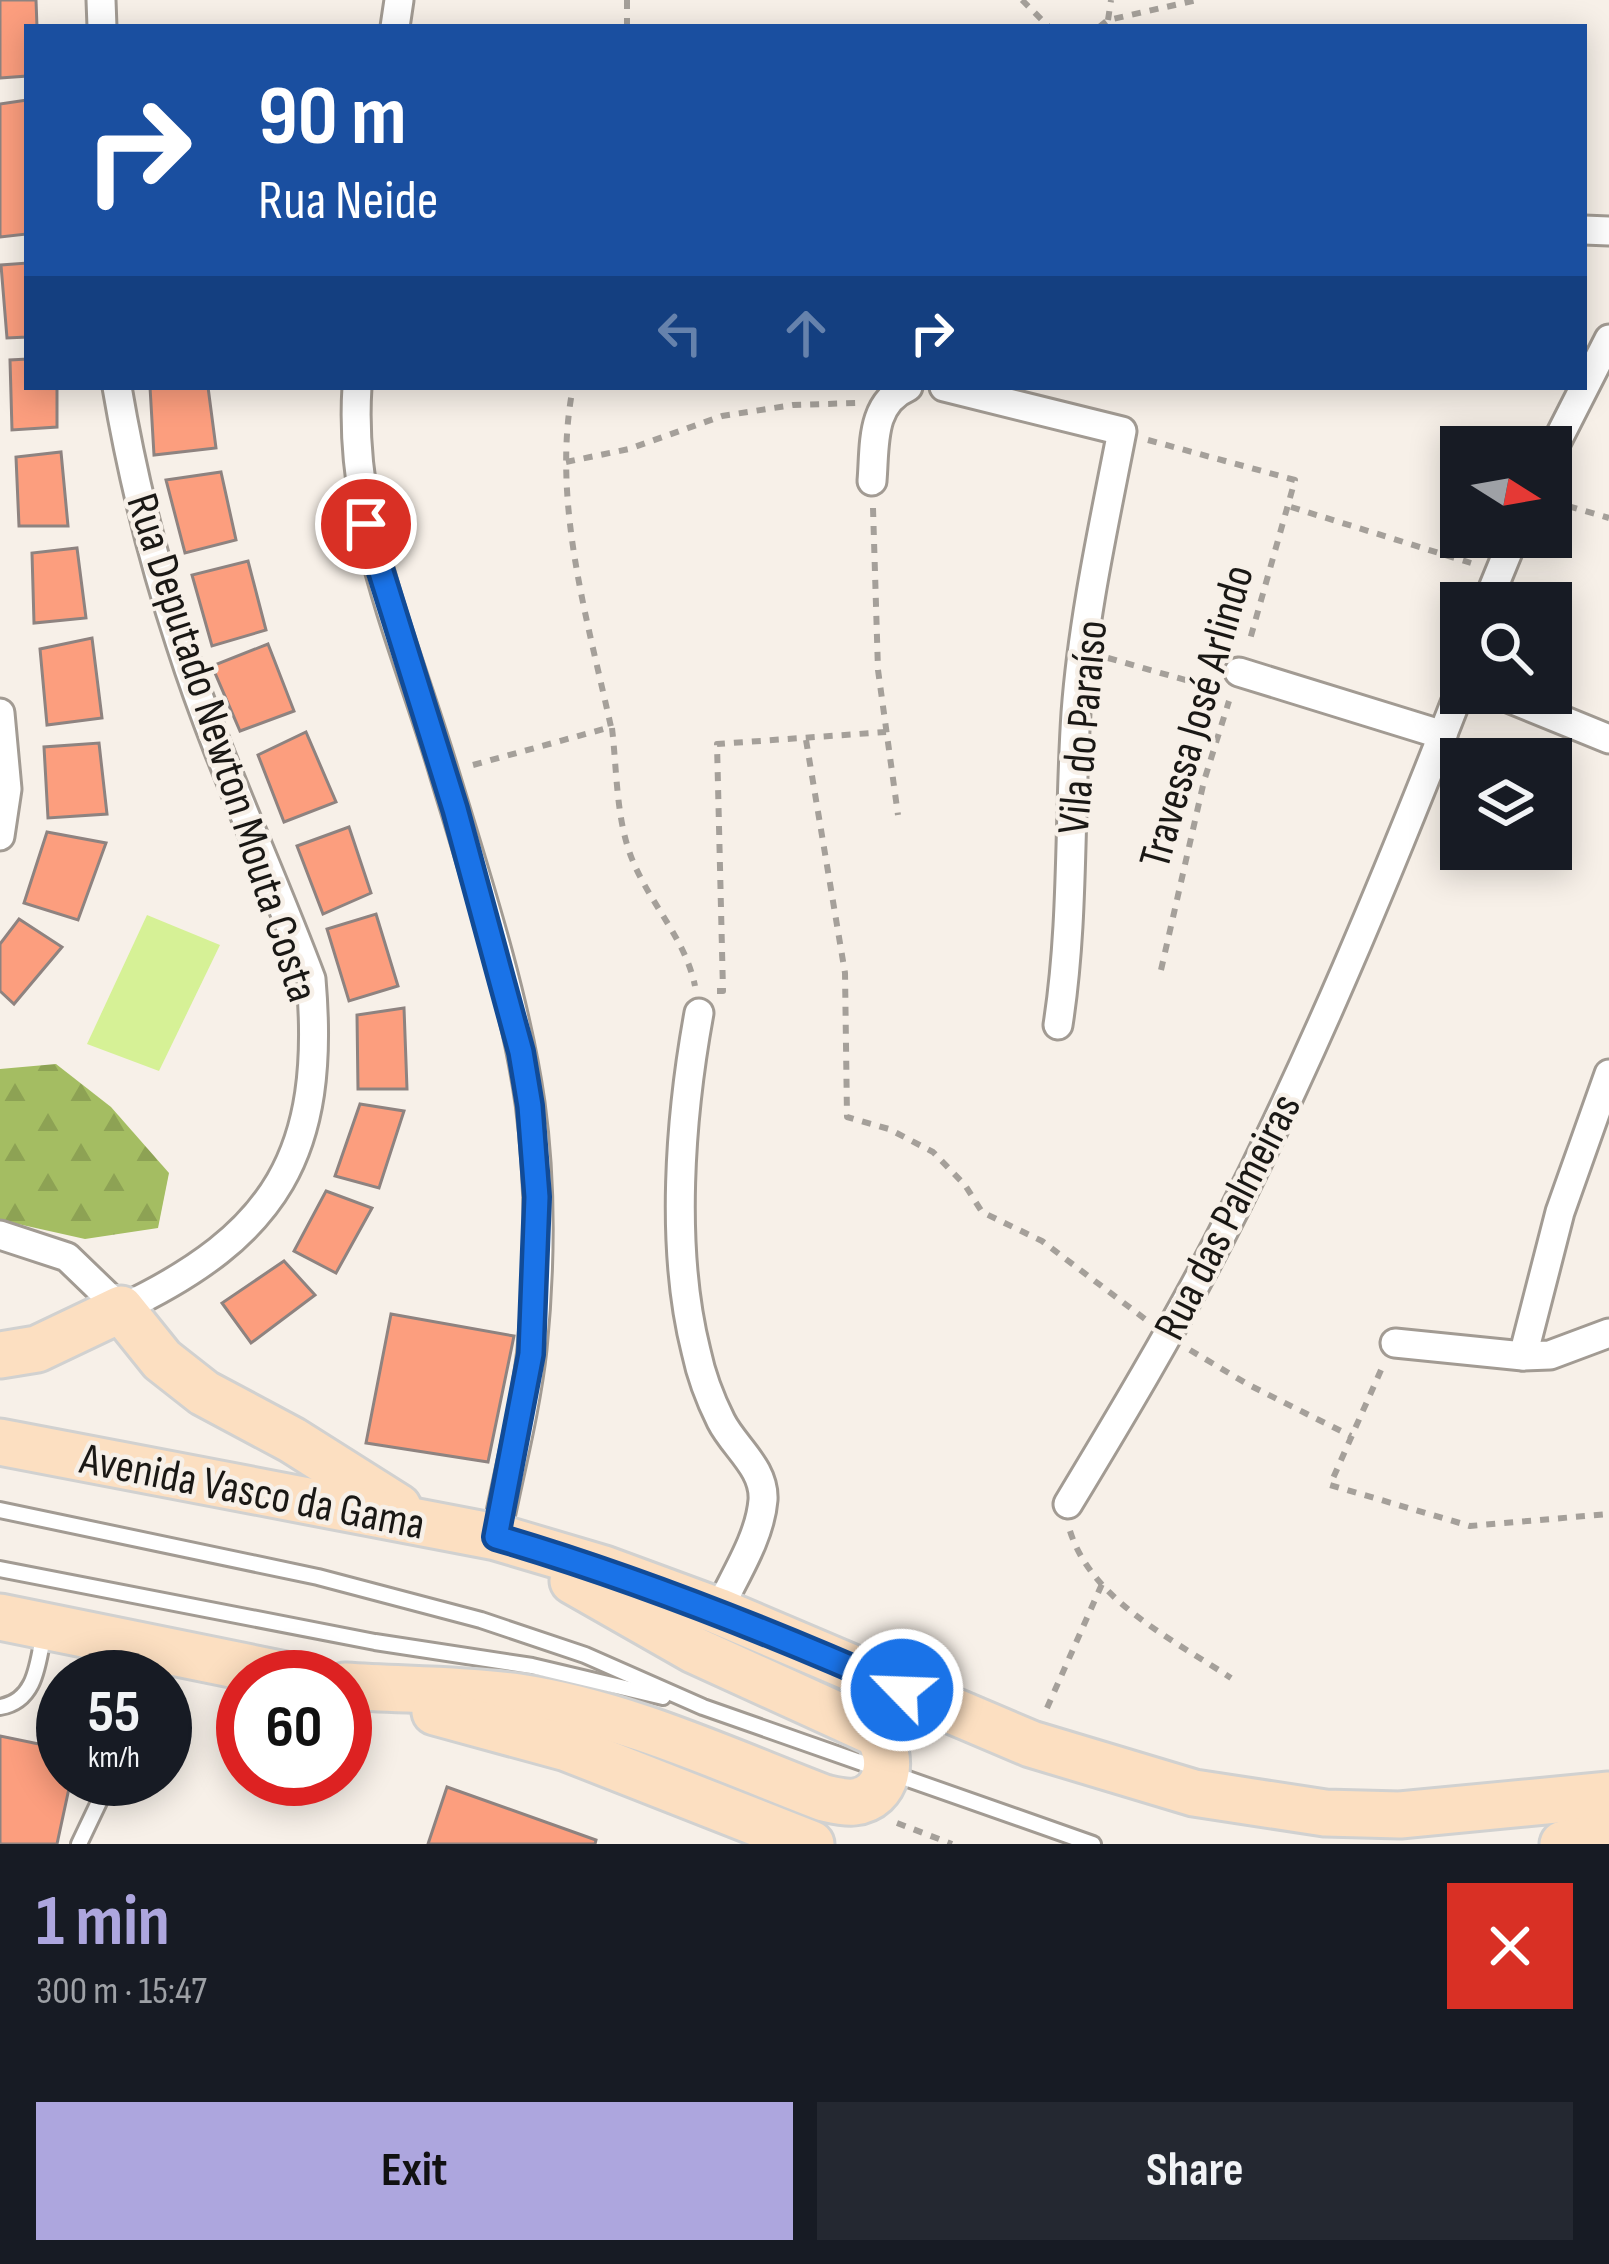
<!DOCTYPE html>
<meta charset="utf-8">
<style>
:root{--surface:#171b24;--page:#242831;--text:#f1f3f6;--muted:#9ea1a6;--accent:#ada6de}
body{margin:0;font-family:"Sofia Sans Condensed",sans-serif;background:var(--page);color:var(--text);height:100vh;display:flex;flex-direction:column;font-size:45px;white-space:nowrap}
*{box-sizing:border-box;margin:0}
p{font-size:39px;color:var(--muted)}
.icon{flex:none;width:66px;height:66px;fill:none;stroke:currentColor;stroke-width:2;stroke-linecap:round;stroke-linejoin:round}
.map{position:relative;height:1844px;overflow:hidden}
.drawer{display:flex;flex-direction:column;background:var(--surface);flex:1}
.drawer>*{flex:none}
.guide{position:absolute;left:24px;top:24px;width:1563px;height:366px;border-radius:0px;box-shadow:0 6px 30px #0003;background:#1a4fa0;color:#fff;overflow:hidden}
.needle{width:78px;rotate:101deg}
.fabs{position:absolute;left:1440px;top:426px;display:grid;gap:24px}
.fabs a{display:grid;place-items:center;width:132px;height:132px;border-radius:0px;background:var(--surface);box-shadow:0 6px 30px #0003;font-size:60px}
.speed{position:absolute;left:36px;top:1650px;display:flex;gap:24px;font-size:60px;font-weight:700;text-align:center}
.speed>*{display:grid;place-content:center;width:156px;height:156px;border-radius:50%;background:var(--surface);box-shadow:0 6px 30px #0003;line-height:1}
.speed small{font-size:30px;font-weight:400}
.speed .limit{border:18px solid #d22;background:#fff;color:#111}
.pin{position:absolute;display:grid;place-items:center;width:102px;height:102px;color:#fff;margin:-51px;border:6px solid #fff;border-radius:50%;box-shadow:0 3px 12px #0007}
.me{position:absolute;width:132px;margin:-66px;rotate:294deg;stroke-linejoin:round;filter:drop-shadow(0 0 9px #0008)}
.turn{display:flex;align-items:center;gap:42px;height:252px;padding:0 36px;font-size:54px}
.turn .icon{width:156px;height:156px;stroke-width:2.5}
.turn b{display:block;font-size:84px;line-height:102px}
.lanes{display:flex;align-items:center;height:114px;padding:0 36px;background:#0003;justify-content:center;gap:60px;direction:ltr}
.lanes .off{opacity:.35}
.round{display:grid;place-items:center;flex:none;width:126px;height:126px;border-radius:0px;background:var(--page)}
.overview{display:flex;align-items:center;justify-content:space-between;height:204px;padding:0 36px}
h1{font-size:72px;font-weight:700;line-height:90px;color:var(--accent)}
.primary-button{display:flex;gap:24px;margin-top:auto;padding:24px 36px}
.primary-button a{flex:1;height:138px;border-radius:0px;background:var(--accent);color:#111;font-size:48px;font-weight:700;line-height:138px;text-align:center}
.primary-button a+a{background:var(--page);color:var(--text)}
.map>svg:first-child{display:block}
.forest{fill:url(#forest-firs)}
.pitch{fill:#d6f196}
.building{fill:#fc9e7e;stroke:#8e8380;stroke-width:3}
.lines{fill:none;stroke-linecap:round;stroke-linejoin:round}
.lane-casing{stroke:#a29b93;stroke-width:20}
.street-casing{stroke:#a29b93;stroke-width:33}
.primary-casing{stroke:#d1d1d0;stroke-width:51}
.path{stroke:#a5a09a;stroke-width:6;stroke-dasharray:9 9;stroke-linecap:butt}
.lane{stroke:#fff;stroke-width:14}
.street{stroke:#fff;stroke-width:27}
.primary{stroke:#fcdfc1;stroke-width:45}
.route-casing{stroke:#114b97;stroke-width:30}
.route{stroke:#1a73e8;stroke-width:21}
.labels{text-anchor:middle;stroke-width:9;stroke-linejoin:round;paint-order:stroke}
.street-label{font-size:45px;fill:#1a1815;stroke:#f7f0e8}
</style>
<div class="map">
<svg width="1609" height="1844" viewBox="0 0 1609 1844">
<defs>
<pattern id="forest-firs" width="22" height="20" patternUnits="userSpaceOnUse" patternTransform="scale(3)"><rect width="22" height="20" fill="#a4bd62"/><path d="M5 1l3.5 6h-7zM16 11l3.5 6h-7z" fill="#8da254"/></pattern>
</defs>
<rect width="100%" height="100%" fill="#f7f0e8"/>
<polygon class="forest" points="56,1064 111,1107 169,1173 158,1228 85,1239 0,1220 0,1069"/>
<polygon class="pitch" points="147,915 220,945 159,1071 87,1044"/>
<g class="building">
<polygon points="0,0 36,0 37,27 27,27 27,76 0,78"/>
<polygon points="27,100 27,234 0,237 0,104"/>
<polygon points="27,263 27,337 7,338 1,265"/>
<polygon points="27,359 27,387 57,387 57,427 12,430 10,360"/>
<polygon points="150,387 208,387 216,448 154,455"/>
<polygon points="61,452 68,526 19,526 16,457"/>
<polygon points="221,472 236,540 185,553 166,480"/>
<polygon points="77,548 86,618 34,623 32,553"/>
<polygon points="248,561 266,630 212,646 192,575"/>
<polygon points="92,638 102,718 47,725 40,649"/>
<polygon points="268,644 294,711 240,731 212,666"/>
<polygon points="306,732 336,802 284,822 258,755"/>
<polygon points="99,743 107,814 48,818 44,747"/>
<polygon points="349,827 371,893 323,914 297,846"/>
<polygon points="47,832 106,843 78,920 24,903"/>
<polygon points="376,914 398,986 349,1001 327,929"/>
<polygon points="19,919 62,947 14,1004 0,991 0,944"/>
<polygon points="404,1008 407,1089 358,1089 357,1015"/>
<polygon points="360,1104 404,1111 379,1188 335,1176"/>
<polygon points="326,1191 372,1208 336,1273 294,1251"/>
<polygon points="284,1261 315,1295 251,1343 222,1303"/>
<polygon points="391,1314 514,1336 488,1462 366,1443"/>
<polygon points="0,1736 63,1749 63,1779 71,1779 57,1844 0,1844"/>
<polygon points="447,1787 596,1840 595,1844 428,1844"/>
</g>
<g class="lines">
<g class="lane-casing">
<g id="lane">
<polyline points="0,1510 318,1577 481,1620 585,1655 703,1707 1093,1844"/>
<polyline points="0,1569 375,1642 532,1666 663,1697"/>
<path d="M 0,1707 C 37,1701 38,1661 44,1631"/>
<polyline points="79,1844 110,1779"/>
</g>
</g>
<g class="street-casing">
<g id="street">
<polyline points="101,0 102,27"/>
<polyline points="395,27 399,0"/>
<polyline points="1584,230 1609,231"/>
<path d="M 357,387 C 348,524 407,647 445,776 C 476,878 515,998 530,1103 C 541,1183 540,1268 532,1349 C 525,1412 508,1475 496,1537"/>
<path d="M 944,387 L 1122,431 C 1104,524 1083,618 1076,713 C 1069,817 1074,922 1058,1025"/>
<polyline points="1551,453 1609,339"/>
<path d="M 872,481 C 875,446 870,403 908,387"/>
<polyline points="1487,603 1514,537"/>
<polyline points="1239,672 1443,735"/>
<polyline points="1496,693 1609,739"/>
<polyline points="0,713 7,789 0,836"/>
<path d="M 699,1013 C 680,1117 670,1248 696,1351 C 701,1375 710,1399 721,1421 C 734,1447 765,1468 763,1500 C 760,1538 734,1577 718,1611"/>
<path d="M 0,1235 L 67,1257 L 121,1309 C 277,1235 326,1153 311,979 C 269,867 217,758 181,645 C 153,560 132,475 117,387"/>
<polyline points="1395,1343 1523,1356 1550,1355 1609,1333"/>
<polyline points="1523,1356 1560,1212 1609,1074"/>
<path d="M 1068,1504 C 1120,1418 1172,1331 1218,1242 C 1310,1063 1388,875 1461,688"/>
</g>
</g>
<g class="primary-casing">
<g id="primary">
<polyline points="0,1355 37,1349 121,1309 162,1360 204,1393 292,1440 398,1507"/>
<polyline points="0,1442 496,1537 604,1569 718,1611 1031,1744 1194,1793 1325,1813 1400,1815 1609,1795"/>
<polyline points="0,1617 295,1677"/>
<path d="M 345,1686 C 402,1690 462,1689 519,1697 C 625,1713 725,1760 824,1798 C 833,1800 844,1803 854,1802 C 889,1798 895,1756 876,1733 L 694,1650 L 573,1581"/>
<polyline points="435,1712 567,1748 811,1844"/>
<polyline points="1563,1844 1609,1835"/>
</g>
</g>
<g class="path">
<polyline points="1022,0 1049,27"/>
<polyline points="1108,20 1111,0"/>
<polyline points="627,27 627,0"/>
<polyline points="1099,27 1108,20 1197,0"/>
<polyline points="1148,440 1295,480 1249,643"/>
<polyline points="566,462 629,449 722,416 793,405 857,403"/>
<polyline points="1551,501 1609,518"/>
<polyline points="1291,507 1471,563"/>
<polyline points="873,508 878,670 898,815"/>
<polyline points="1108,658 1217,689"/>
<path d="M 612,728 C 617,771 616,819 632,859 C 650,904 685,938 695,986"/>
<polyline points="806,740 845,973 847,1117 889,1129 933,1152 965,1185 982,1212 1042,1241 1145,1319"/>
<path d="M 473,765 L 611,727 C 587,617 551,500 573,387"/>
<polyline points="1161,970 1204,781 1229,701"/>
<polyline points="717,991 723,991 717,744 886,732"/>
<polyline points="1190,1350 1249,1385 1351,1436"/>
<polyline points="1381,1370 1330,1485 1470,1526 1609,1514"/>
<path d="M 1070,1531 C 1092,1601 1174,1640 1231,1678"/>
<polyline points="1047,1708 1102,1584"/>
<polyline points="897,1823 952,1844"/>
</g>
<use href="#lane" class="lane"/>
<use href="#street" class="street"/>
<use href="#primary" class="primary"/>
</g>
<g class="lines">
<g class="route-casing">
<path id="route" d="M 366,524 L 455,809 L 521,1052 L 530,1106 L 537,1197 L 531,1354 L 496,1537 C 636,1578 769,1631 902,1690"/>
</g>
<use href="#route" class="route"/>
</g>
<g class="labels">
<g class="street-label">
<text transform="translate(1195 716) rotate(-74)" y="16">Travessa José Arlindo</text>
<text transform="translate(1081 727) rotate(-85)" y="16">Vila do Paraíso</text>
<text transform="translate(224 747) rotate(72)" y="16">Rua Deputado Newton Mouta Costa</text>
<text transform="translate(1226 1216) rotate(-63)" y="16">Rua das Palmeiras</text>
<text transform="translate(253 1490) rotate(11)" y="16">Avenida Vasco da Gama</text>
</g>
</g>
</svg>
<div class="fabs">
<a><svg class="needle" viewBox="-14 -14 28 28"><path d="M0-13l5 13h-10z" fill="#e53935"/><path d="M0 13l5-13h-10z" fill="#9ea1a6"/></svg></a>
<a><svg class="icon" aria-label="search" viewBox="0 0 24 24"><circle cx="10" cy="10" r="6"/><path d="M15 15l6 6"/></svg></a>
<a><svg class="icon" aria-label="layers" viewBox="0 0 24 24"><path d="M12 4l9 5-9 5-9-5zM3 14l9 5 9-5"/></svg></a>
</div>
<div class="speed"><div>55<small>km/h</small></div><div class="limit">60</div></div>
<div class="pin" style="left:366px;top:524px;background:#d93025"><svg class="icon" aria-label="arrive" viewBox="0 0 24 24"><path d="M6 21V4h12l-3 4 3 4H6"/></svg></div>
<svg class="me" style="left:902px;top:1690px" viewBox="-20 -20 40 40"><circle r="17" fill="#1a73e8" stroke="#fff" stroke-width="3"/><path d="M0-11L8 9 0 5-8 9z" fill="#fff"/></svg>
<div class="guide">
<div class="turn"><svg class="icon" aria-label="right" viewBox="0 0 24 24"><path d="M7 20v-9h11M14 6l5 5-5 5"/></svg><div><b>90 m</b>Rua Neide</div></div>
<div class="lanes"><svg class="icon off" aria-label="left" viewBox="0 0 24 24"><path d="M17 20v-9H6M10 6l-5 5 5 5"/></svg><svg class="icon off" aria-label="ahead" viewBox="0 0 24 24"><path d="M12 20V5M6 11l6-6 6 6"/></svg><svg class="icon" aria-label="right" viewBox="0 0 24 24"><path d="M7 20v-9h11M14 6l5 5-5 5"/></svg></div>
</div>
</div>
<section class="drawer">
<div class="overview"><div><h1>1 min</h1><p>300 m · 15:47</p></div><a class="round" style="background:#d93025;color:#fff"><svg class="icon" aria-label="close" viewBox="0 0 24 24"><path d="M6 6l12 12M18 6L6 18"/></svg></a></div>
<div class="primary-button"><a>Exit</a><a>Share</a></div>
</section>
